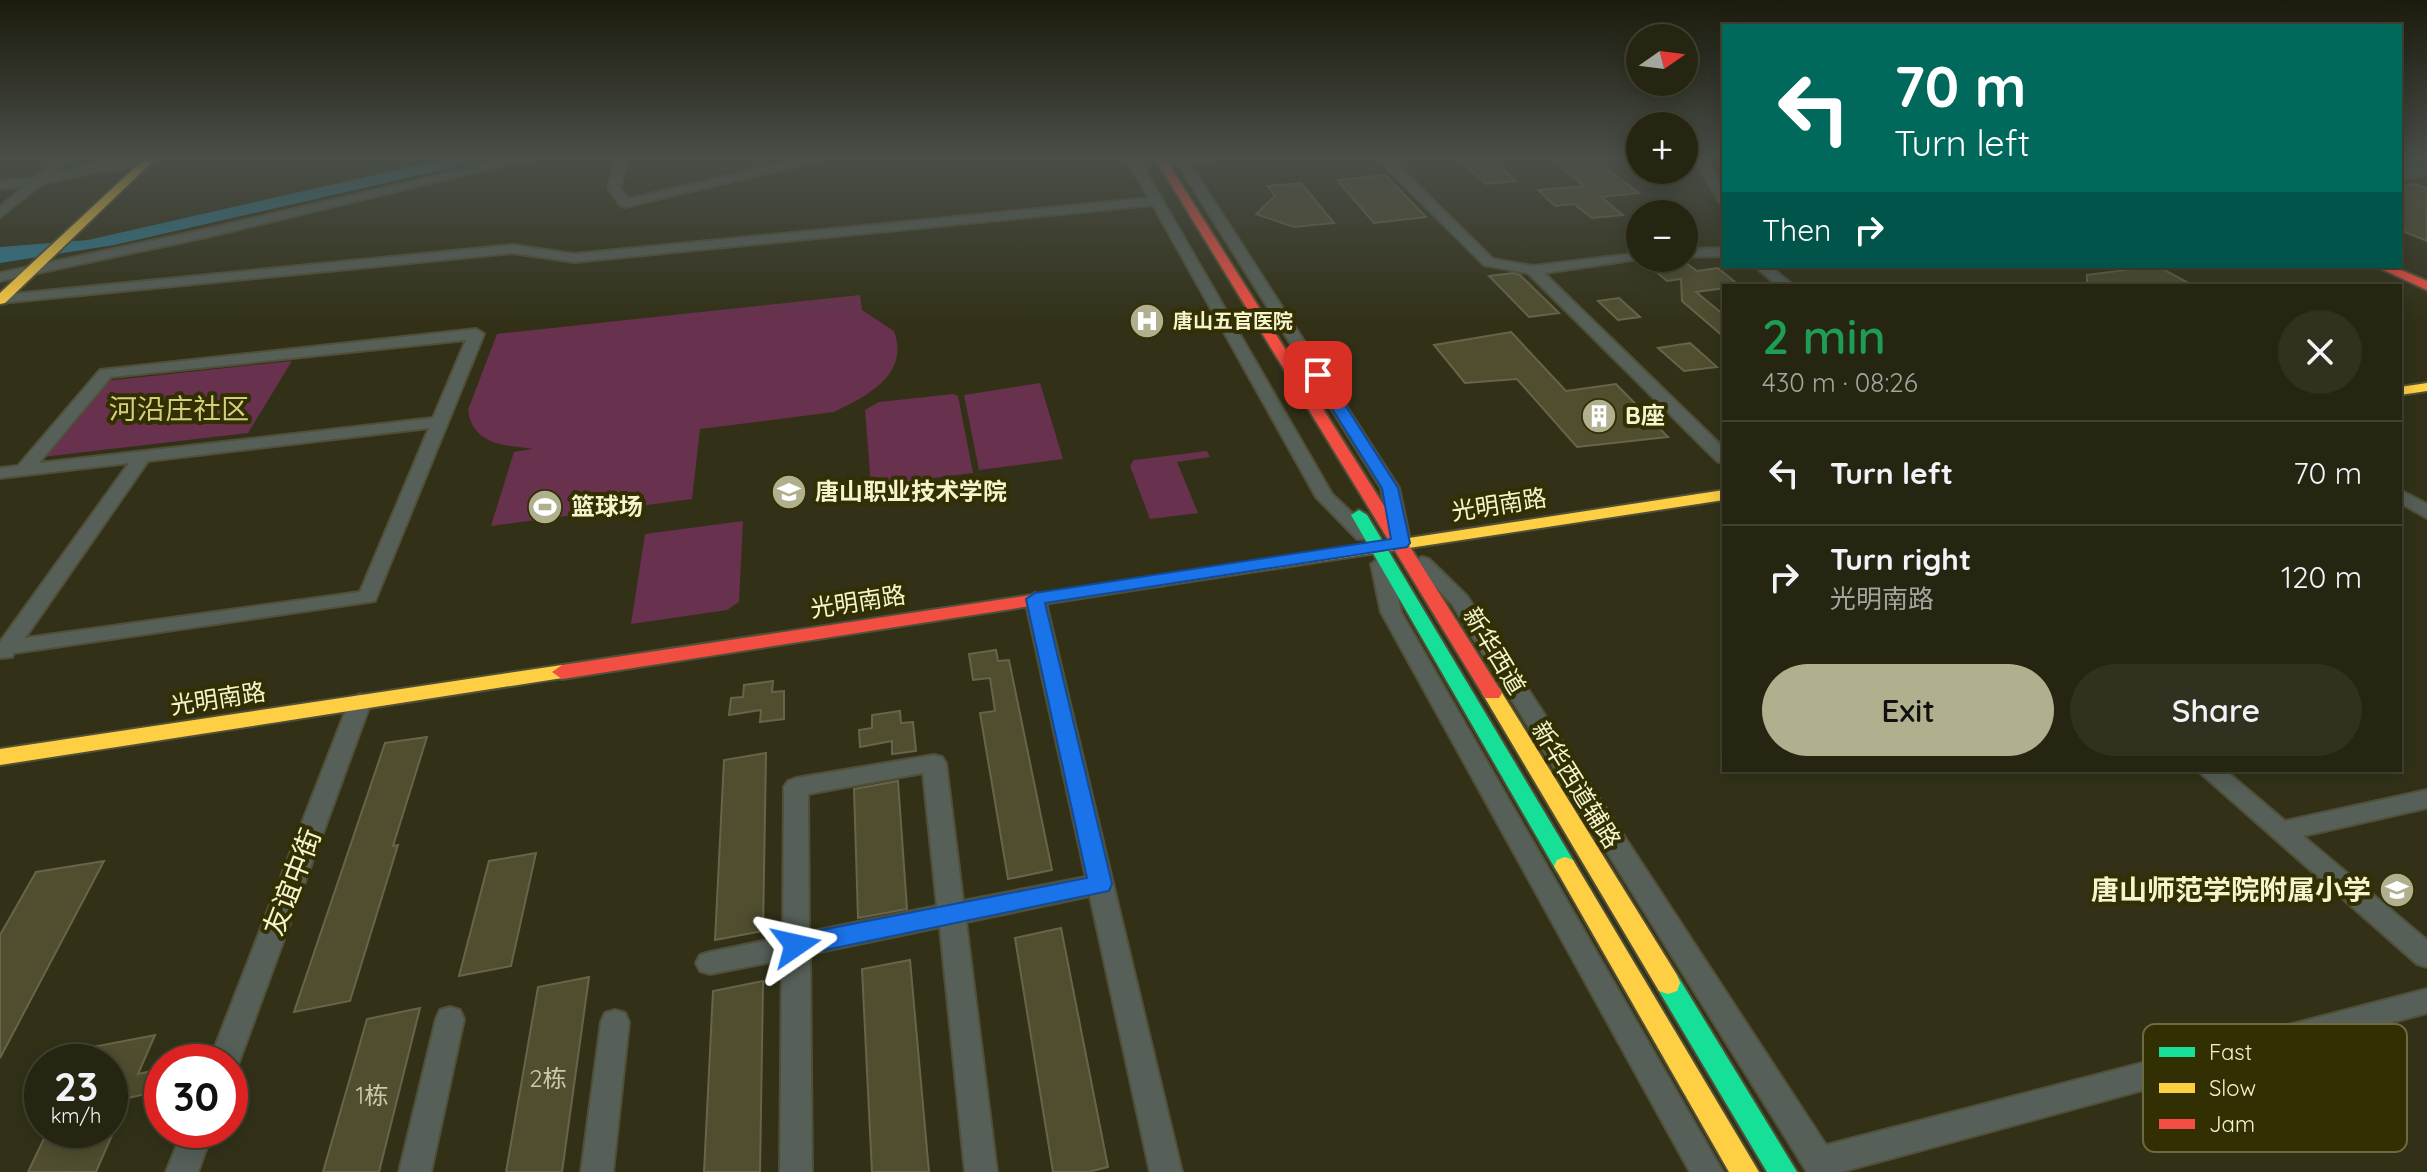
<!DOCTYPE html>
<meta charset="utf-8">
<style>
:root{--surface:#262512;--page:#323120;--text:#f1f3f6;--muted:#a4a59f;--line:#424232;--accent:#b1b08e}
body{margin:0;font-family:Quicksand,"Noto Sans SC",sans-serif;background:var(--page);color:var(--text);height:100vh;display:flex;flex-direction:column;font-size:30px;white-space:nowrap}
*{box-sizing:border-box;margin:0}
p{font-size:26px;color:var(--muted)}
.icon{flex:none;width:44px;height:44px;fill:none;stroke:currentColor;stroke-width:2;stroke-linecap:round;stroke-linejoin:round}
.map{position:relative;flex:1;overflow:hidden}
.details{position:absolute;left:1722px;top:284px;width:680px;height:488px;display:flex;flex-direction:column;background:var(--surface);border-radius:0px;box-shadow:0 4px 20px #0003,0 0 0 2px var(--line)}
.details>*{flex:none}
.guide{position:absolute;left:1722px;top:24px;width:680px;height:244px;border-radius:0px;box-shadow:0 4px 20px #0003,0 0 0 2px var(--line);background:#00695c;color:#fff;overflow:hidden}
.needle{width:52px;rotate:76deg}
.controls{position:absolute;left:1626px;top:24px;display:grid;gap:16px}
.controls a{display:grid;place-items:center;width:72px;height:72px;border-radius:50%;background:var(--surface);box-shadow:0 4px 20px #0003,0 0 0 2px var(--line);font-size:40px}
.speed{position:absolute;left:24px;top:1044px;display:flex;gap:16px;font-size:40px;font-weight:700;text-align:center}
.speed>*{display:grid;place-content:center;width:104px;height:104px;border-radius:50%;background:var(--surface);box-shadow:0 4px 20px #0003,0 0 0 2px var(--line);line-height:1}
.speed small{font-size:20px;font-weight:400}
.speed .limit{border:12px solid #d22;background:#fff;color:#111}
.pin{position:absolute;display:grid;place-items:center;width:68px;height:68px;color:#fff;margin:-34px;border-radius:16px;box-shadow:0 4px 12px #0006}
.me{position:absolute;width:88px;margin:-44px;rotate:79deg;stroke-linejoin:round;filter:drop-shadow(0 0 6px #0008)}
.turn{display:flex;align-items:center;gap:28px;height:168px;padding:0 40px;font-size:36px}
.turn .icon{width:104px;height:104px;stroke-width:2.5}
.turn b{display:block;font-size:56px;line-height:68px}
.then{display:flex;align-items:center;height:76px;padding:0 40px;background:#0003;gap:16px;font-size:30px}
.round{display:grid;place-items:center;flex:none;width:84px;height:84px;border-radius:42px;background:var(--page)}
.headline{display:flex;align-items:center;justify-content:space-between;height:136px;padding:0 40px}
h1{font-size:48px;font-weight:600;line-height:60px;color:#1e9e55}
.action{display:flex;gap:16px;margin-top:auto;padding:16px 40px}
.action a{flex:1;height:92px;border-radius:48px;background:var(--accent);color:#111;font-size:32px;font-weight:600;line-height:92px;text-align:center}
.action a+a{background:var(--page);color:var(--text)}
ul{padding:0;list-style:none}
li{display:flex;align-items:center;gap:24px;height:104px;padding:0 40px;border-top:2px solid var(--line)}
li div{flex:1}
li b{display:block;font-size:30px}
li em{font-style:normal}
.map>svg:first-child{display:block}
.green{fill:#68314e}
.water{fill:#2d7b94}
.building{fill:#504e2f;stroke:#66654b;stroke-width:2}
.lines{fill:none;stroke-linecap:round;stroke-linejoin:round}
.street-casing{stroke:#504f37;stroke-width:4}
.fast-casing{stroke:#504f37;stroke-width:4}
.slow-casing{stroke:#504f37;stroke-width:4}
.jam-casing{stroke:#504f37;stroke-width:4}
.street{fill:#566058;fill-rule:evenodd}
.fast{fill:#16e098;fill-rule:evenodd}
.slow{fill:#ffcf43;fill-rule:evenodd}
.jam{fill:#f24e42;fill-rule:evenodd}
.route{fill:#1a73e8;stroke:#114b97;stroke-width:2}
.labels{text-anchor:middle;stroke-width:8;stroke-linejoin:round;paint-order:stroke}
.far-poi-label{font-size:20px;font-weight:bold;fill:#f6f4cd;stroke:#322f02;text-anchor:start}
.poi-label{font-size:24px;font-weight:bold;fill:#f6f4cd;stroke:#322f02;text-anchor:start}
.street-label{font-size:24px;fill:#f6f4cd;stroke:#322f02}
.near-number-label{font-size:24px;fill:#cccaa6}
.quarter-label{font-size:28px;fill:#d4cf7f;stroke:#322f02}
.near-street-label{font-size:28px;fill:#f6f4cd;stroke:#322f02}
.near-poi-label{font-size:28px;font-weight:bold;fill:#f6f4cd;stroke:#322f02;text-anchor:end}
.key{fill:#322f02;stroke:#6d6a3f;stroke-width:2}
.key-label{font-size:22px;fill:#f6f4cd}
</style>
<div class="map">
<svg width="2427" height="1172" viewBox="0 0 2427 1172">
<rect width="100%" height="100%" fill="#323118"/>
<g class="green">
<path d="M 860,295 L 862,310 L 894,331 C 910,374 868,396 834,412 L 700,429 L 692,499 L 491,526 L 514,452 L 533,449 C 506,445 473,446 468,410 L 497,334 Z"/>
<polygon points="292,361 248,433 42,457 105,381"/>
<polygon points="1040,383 1063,459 979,470 964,395"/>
<polygon points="954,394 958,396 973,473 871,486 865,410 879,402"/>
<polygon points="1207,451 1210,457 1177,462 1198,513 1150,519 1130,466 1134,460"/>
<polygon points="743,521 739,602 727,610 631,624 645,534"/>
</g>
<polygon class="water" points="449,158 495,158 114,245 0,263 0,247 88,240"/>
<g class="building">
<polygon points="1458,158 1490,158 1516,181 1486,184"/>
<polygon points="1550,158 1597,161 1639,193 1601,197 1623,215 1592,218 1574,204 1555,206 1538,190 1584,186"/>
<polygon points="1385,175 1426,217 1374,223 1337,180"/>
<polygon points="1301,183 1334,223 1294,227 1256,214 1275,196 1268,186"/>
<polygon points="2415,184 2427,188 2427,241 2400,230 2400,185"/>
<polygon points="1679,258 1697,271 1718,268 1740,286 1696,292 1724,315 1724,337 1682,301 1681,279 1667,281 1649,266 1680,263"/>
<polygon points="2157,266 2194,286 2087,286 2087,275"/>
<polygon points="1513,273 1520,275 1559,313 1529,317 1489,276"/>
<polygon points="1619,298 1640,317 1618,320 1598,301"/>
<polygon points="1511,332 1566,391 1616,384 1668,437 1577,447 1517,379 1465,383 1434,345"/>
<polygon points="1690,343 1717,367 1684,371 1658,348"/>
<polygon points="996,650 998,661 1009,660 1052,870 1008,879 980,713 995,711 990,678 973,680 969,654"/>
<polygon points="773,681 772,692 784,691 784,719 760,722 761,710 729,715 731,698 743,697 744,685"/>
<polygon points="900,711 901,723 913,722 916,751 892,754 892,741 860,747 859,730 872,728 872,715"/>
<polygon points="427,737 393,846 398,845 350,1001 294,1012 385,743"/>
<polygon points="766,753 763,931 715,940 724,760"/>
<polygon points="898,781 907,909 858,918 854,789"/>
<polygon points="536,853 511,966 459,976 489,861"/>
<polygon points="104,861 0,1058 0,935 36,872"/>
<polygon points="1061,928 1108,1167 1088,1172 1053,1172 1015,938"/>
<polygon points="910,960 929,1172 872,1172 862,969"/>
<polygon points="589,977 562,1172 506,1172 538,987"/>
<polygon points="763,981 760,1172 704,1172 713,991"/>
<polygon points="420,1008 379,1172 323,1172 367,1019"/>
<polygon points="155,1035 138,1074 156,1070 146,1094 128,1098 96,1172 28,1172 48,1130 110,1130 110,1062 57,1062 56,1054"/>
</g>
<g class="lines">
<g class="street-casing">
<g id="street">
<polygon points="58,158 71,158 54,174 92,164 145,159 151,163 145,167 92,172 42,184 0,217 0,207 24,186 0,189 0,181 34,178"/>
<polygon points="512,158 534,158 207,237 0,281 0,273 207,229"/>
<polygon points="616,158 628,158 620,188 628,199 806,158 829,158 625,207 621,206 608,188"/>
<polygon points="1126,158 1138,158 1332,494 1371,531 1374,535 1371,539 1357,539 1316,497 1153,205 574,262 513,253 0,303 2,295 513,245 574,254 1149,198"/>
<polygon points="1174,158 1186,158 1399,488 1410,540 1407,544 1393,544 1390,540 1381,488"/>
<polygon points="1377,158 1390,158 1493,259 1533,266 1640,253 1640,258 1646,258 1544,273 1724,448 1724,463 1718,462 1528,273 1484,265"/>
<polygon points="1694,158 1706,158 1724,190 1724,205 1718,201"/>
<polygon points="2400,163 2423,171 2425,174 2400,180 2400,172 2403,172"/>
<polygon points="1724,248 1724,256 1684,257 1684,249"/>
<polygon points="1754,266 1770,266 1794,286 1778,286"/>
<path d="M 476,329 L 484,334 L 375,601 L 14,653 L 12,657 L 0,658 L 0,642 L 129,463 L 0,478 L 0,468 L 18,466 L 100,370 ZM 466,340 L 433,418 L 39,463 L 111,377 ZM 429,428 L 360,592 L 25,638 L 148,461 Z"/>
<polygon points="2400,490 2427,504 2427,518 2400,503"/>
<polygon points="1422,557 1429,559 1467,596 1826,1145 2427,989 2427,1013 1841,1172 1807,1172 1452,604 1412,563"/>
<polygon points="1381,558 1391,564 1401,612 1723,1172 1690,1172 1381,612 1371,564"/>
<path d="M 1035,593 L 1045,599 L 1182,1172 L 1150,1172 L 1090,896 L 966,922 L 997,1172 L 965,1172 L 940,927 L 810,954 L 812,1172 L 780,1172 L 782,960 L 710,974 L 700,971 L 696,963 L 700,955 L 710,952 L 783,937 L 784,787 L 788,781 L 796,778 L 934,755 L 942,757 L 946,763 L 963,901 L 1086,877 L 1025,599 ZM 923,773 L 937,906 L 809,932 L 808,794 Z"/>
<polygon points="360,694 368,697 371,702 239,1062 234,1071 230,1073 230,1062 209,1062 349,702 352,697"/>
<polygon points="2197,770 2225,770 2285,821 2427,790 2427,808 2303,836 2427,940 2427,967 2417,964"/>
<polygon points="450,1007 460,1010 464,1019 431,1172 399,1172 436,1019 440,1010"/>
<polygon points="615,1010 625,1013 629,1022 613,1172 581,1172 601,1022 605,1013"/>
<polygon points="183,1130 213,1130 198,1172 166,1172"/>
</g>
</g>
<g class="fast-casing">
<g id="fast">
<polygon points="1359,510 1367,515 1573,860 1576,866 1573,872 1565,875 1557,872 1351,515"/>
<polygon points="1668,972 1677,975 1797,1172 1767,1172 1659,991 1656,983 1659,975"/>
</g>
</g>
<g class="slow-casing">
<g id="slow">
<polygon points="145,158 156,158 5,303 0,304 0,293"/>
<polygon points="2427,383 2427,391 2400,395 2400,387"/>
<polygon points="1724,490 1724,500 1159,586 1150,581 1159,576"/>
<polygon points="562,665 569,667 572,672 569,677 0,765 0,749"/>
<polygon points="1492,686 1499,688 1677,975 1680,983 1677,991 1668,994 1659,991 1482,693 1485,688"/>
<polygon points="1565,857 1573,860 1759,1172 1729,1172 1554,866 1557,860"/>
</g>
</g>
<g class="jam-casing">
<g id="jam">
<polygon points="1155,158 1218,158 1169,165 1499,688 1502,693 1499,698 1485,698"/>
<polygon points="2375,266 2391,266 2427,281 2427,290"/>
<polygon points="1159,576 1165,577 1168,581 1165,585 562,679 552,672 562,665"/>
</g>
</g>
<use href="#street" class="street"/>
<use href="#fast" class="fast"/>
<use href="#slow" class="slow"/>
<use href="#jam" class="jam"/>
</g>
<linearGradient id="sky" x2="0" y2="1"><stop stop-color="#1c1b0d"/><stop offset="0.49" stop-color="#494e48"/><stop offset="1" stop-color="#494e48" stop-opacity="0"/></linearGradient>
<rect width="2427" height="322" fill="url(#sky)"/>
<polygon class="route" points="1318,371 1326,375 1398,488 1410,543 1407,547 1045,603 1112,884 1109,891 796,956 787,953 784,945 787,938 796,935 1087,878 1026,599 1035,593 1391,539 1382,488 1311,375"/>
<defs>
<g id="hospital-disc" transform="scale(1.8)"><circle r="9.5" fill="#b1b08e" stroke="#322f02"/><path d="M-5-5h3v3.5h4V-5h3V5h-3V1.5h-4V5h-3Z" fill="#fff"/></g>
<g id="building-disc" transform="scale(1.8)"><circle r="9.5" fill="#b1b08e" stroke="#322f02"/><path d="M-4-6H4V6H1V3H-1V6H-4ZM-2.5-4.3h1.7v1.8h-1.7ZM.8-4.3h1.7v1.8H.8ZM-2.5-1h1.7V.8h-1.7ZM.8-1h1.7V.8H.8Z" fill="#fff"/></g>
<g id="university-disc" transform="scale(1.8)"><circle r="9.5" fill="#b1b08e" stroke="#322f02"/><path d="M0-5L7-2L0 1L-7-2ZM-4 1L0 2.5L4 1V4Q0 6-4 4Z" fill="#fff"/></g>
<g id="stadium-disc" transform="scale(1.8)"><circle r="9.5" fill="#b1b08e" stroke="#322f02"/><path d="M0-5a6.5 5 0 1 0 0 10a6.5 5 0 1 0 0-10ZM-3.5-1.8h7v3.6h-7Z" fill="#fff"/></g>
<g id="school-disc" transform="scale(1.8)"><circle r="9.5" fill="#b1b08e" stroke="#322f02"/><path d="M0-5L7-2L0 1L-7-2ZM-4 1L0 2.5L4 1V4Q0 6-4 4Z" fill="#fff"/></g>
</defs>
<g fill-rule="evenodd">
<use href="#hospital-disc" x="1147" y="321"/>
<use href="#building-disc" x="1599" y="416"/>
<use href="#university-disc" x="789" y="492"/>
<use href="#stadium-disc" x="545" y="507"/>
<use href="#school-disc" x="2397" y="890"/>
</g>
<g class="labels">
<g class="far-poi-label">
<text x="1173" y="328">唐山五官医院</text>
</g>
<g class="poi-label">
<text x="1625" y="424">B座</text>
<text x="815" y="500">唐山职业技术学院</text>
<text x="571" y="515">篮球场</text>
</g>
<g class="street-label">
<text transform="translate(1499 505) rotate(-9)" y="8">光明南路</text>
<text transform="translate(858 602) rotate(-9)" y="8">光明南路</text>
<text transform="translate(1494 651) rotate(59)" y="8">新华西道</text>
<text transform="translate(218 699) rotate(-9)" y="8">光明南路</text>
<text transform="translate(1576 785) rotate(58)" y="8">新华西道辅路</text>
</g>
<g class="near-number-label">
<text x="548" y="1087">2栋</text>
<text x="372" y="1104">1栋</text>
</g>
<g class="quarter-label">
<text x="179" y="419">河沿庄社区</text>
</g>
<g class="near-street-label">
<text transform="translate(292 882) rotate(-69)" y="10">友谊中街</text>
</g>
<g class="near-poi-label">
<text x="2371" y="900">唐山师范学院附属小学</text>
</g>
</g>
<rect x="2143" y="1024" width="264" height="128" rx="12" class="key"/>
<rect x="2159" y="1047" width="36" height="10" fill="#16e098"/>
<rect x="2159" y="1083" width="36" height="10" fill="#ffcf43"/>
<rect x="2159" y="1119" width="36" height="10" fill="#f24e42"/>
<g class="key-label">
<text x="2209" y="1060">Fast</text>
<text x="2209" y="1096">Slow</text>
<text x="2209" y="1132">Jam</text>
</g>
</svg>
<div class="controls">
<a><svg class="needle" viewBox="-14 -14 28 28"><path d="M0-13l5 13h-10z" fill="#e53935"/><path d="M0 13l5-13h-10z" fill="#a4a59f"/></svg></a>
<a>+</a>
<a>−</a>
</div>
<div class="speed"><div>23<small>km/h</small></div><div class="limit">30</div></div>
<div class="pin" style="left:1318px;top:375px;background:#d93025"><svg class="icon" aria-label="arrive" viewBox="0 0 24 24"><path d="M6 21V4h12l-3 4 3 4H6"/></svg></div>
<svg class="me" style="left:796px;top:945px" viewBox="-20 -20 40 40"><path d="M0-17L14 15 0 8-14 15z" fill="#1a73e8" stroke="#fff" stroke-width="4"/></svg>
<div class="guide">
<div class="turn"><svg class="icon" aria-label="left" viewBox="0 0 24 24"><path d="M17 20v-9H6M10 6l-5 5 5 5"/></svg><div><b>70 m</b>Turn left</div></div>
<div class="then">Then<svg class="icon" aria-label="right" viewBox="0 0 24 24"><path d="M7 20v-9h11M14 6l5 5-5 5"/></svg></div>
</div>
<section class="details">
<div class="headline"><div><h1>2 min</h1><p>430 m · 08:26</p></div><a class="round"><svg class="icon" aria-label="close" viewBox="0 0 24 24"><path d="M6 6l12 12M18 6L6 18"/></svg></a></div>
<ul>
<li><svg class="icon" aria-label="left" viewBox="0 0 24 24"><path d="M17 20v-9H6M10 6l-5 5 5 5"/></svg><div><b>Turn left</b></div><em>70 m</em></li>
<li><svg class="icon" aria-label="right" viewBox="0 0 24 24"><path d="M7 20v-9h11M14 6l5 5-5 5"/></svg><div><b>Turn right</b><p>光明南路</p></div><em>120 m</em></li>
</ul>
<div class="action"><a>Exit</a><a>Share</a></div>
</section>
</div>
